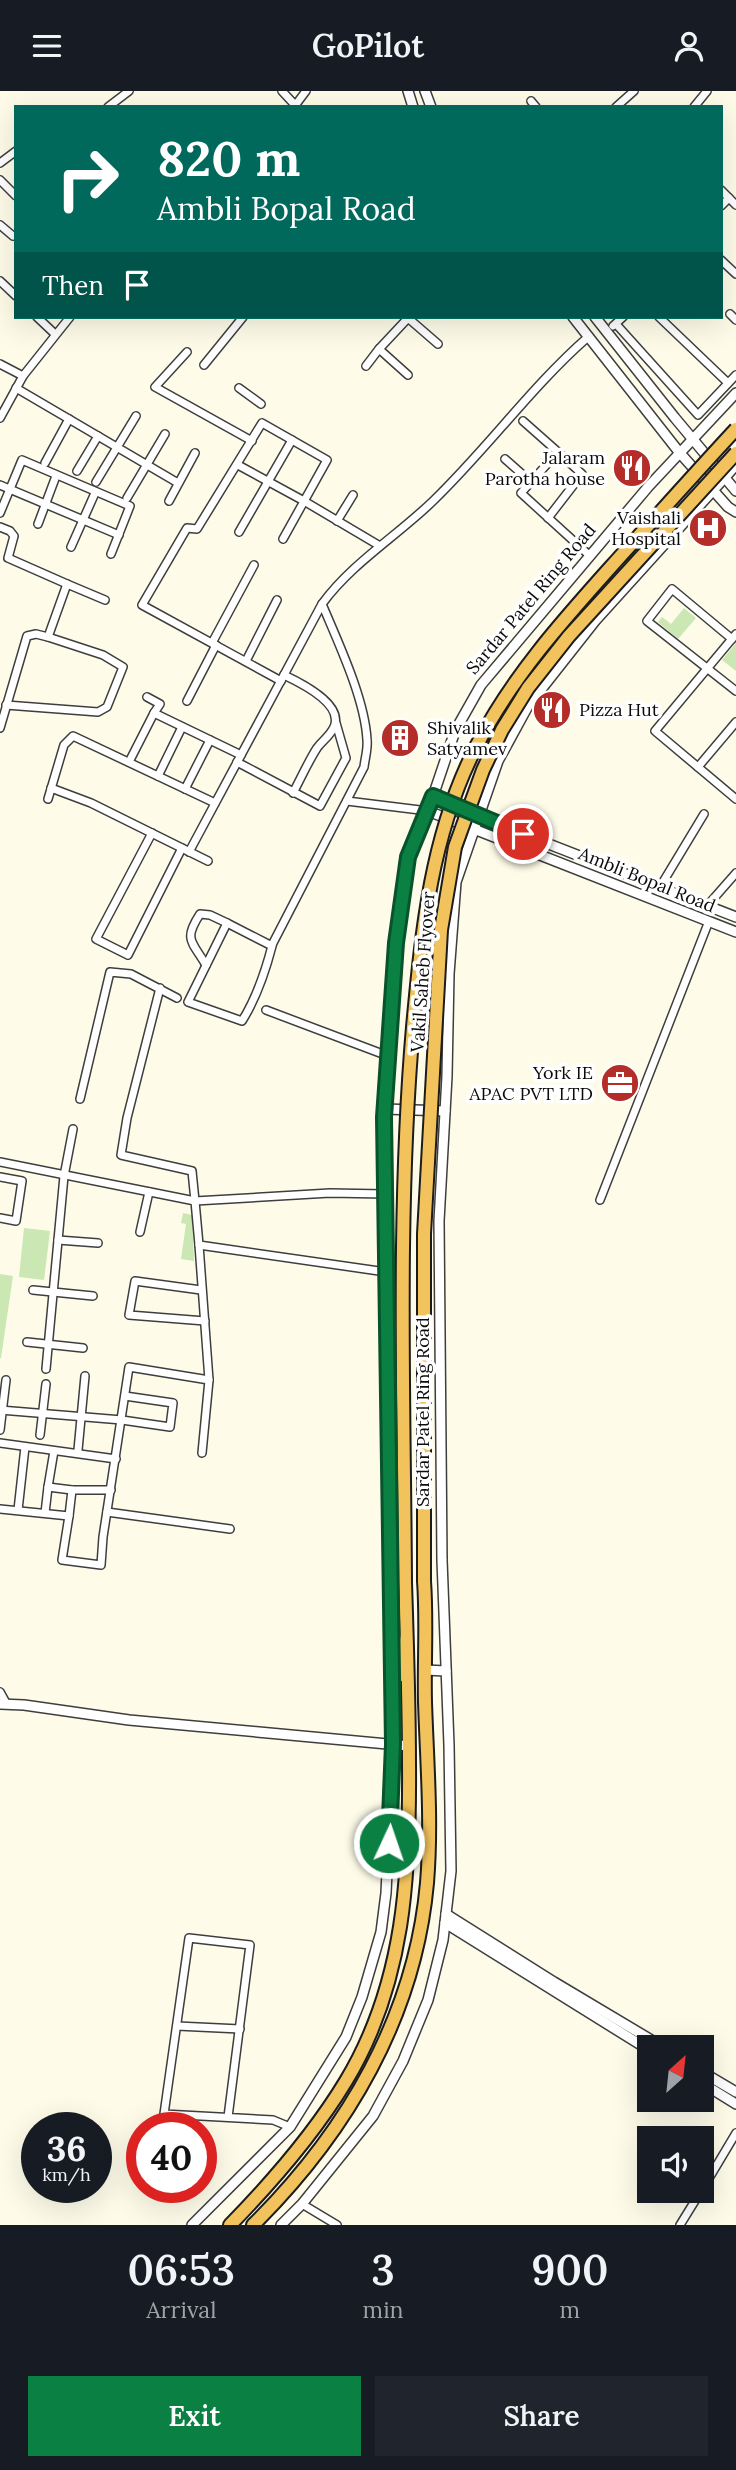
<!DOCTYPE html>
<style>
:root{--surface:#171b24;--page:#20242c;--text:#f1f3f6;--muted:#9ea1a6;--accent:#0b8043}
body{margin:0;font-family:Lora,serif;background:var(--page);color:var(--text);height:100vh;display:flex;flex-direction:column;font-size:26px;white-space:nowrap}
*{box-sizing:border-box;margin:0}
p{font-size:23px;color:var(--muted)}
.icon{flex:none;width:38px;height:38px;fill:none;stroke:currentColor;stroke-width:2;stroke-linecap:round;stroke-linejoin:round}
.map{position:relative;height:2134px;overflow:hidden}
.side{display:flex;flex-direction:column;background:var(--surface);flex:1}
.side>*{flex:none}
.banner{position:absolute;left:14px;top:14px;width:709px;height:214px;border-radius:0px;box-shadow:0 7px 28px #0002;background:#00695c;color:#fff;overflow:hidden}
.needle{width:46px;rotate:27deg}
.tools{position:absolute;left:637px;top:1944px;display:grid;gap:14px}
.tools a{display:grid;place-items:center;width:77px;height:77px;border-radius:0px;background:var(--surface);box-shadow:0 7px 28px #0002;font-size:35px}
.speed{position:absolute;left:21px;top:2021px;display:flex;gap:14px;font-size:35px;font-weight:700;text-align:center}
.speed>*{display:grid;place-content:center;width:91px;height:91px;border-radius:50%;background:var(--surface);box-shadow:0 7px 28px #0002;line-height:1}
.speed small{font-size:18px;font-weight:400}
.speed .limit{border:10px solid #d22;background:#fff;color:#111}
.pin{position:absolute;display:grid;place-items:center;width:60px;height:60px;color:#fff;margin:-30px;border:4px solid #fff;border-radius:50%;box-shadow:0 2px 7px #0007}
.me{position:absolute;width:77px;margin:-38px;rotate:3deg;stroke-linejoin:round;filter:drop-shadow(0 0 5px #0008)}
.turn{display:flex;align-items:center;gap:24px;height:147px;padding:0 28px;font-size:32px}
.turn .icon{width:91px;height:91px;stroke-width:2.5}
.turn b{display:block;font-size:49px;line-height:60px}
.then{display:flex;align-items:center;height:66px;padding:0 28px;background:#0003;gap:14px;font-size:26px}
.eta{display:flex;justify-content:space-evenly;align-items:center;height:119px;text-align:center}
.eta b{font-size:42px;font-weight:600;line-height:49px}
.cta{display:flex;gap:14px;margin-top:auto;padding:14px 28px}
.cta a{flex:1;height:80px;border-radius:0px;background:var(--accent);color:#fff;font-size:28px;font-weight:600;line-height:80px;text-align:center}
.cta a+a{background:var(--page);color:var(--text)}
header{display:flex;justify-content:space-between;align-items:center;height:91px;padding:0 28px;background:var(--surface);font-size:32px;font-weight:600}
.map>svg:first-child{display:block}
.green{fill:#cae7b4}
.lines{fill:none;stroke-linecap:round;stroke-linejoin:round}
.minor-casing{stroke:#3e3e3e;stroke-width:10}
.tertiary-casing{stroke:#3e3e3e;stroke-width:12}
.trunk-casing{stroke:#1c1c1c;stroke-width:16}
.minor{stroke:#fff;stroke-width:7}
.tertiary{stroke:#fff;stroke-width:9}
.trunk{stroke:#f2c35c;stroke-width:12}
.trunk-bridge-casing{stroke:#1c1c1c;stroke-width:16;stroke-linecap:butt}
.trunk-bridge{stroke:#f2c35c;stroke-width:12}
.route-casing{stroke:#07532c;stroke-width:18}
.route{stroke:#0b8043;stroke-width:12}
.labels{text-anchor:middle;stroke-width:7;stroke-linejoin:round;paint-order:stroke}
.poi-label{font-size:18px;fill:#0b0b0b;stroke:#fff;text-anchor:end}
.street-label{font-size:18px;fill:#0b0b0b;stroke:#fff}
</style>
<header><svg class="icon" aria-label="menu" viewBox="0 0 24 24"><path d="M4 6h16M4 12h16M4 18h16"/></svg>GoPilot<svg class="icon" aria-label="person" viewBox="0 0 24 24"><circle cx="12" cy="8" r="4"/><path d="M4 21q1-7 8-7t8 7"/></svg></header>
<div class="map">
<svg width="736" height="2134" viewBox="0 0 736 2134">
<rect width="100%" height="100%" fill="#fefce9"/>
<g class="green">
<polygon points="684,517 696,527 678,548 658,531 662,526 671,533"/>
<polygon points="736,552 736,580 722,569"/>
<polygon points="183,1122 192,1124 194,1170 181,1168 186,1133 181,1132"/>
<polygon points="24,1137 50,1140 44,1189 19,1186"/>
<polygon points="0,1183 13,1185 1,1267 0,1267"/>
</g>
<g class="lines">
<g class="minor-casing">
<g id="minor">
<polyline points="282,0 295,14"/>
<polyline points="531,10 536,16"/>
<polyline points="108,16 129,0"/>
<polyline points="294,16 306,0"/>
<polyline points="616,16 634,0"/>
<polyline points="694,16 707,0"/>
<polyline points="0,72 16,60"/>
<polyline points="0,89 16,105"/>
<polyline points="721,99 736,114"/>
<polyline points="721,115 729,107"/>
<polyline points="0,134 13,145"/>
<polyline points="721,169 736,183"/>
<polyline points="0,190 16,205"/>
<polyline points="730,223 736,229"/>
<polyline points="37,226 55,243"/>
<polyline points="659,226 728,292"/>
<polyline points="408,227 438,253"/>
<polyline points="616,233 698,324 736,284"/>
<polyline points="613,235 623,226"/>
<polyline points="187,261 155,296 252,350"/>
<polyline points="0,273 23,285"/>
<polyline points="204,274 243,226"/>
<polyline points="366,275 379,258"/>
<polyline points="408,284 379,258 409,226"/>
<polyline points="16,297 178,392"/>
<polyline points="239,297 261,313"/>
<polyline points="0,327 23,285 70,226"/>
<polyline points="523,330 558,361 521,402 589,464"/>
<polyline points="505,368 531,391"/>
<polyline points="45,372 69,328"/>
<polyline points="238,374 304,410 380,455"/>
<polyline points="77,380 98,345"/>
<polyline points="96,391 136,325"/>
<polyline points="0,394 119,444"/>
<polyline points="127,407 165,343"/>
<polyline points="169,410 195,362"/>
<polyline points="0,422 22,369 130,415 111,463"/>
<polyline points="548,427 582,383 558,361"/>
<polyline points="337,430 353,404"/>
<polyline points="38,433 56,385"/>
<polyline points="0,436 10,440 14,445 8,467 67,493 48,546 36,543 27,545 0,637"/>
<polyline points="239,441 292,349"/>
<polyline points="71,456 95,402"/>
<polyline points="67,493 105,509"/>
<polyline points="736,543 655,640 736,708"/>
<polyline points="732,548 672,498 647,530 736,600"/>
<polyline points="212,552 254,474"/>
<polyline points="246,570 277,509"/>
<path d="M 284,584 C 301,592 344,613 334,636 C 330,645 323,649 317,657 C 308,671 301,687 293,702"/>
<polyline points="281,590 142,514 187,437 197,438 262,332 327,369 283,448"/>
<polyline points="147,606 160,613 154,622 241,664"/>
<polyline points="187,610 216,554"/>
<polyline points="6,614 98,621 107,616 123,576 103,564 48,546"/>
<polyline points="129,671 154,622"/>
<polyline points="237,671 320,715 346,667 336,632"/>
<polyline points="698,676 736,631"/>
<polyline points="158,685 182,636"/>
<polyline points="51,697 91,712 208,770"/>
<polyline points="185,698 210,649"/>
<polyline points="48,708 64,654 73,645 215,712"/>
<polyline points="347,710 428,720"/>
<polyline points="152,742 96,848 128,864 182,757"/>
<polyline points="189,761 322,513"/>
<polyline points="660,796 704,723"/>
<polyline points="707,815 736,782"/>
<path d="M 272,855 L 227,832 L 188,911 L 242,930 C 257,906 265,882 272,855 L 273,852 L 364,676 C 365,667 368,658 367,649 C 365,608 338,551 322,513 C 352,472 397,445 433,410 C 487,358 532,295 588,246"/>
<path d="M 206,874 C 192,850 183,849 200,823 L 210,824 L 227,832"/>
<polyline points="160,897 127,1027 121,1064 192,1080 195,1110 330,1102 385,1103"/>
<polyline points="266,919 388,965"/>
<polyline points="80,1008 110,881 131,883 177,907"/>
<polyline points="0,1071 195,1110 199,1154 386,1181"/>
<polyline points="0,1086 22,1090 16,1130 0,1127"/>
<polyline points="600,1109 709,830"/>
<polyline points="140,1141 149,1101"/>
<polyline points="58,1149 98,1152"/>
<polyline points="199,1154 209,1289 202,1362"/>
<polyline points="33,1199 93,1205"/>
<polyline points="201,1199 135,1190 129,1224 205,1230"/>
<polyline points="27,1251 83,1257"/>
<polyline points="46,1278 64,1085 73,1038"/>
<polyline points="0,1319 122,1329 170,1336 173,1312 125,1305"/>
<polyline points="0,1339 6,1289"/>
<polyline points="40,1344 46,1293"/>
<polyline points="0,1352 116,1368"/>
<polyline points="78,1359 85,1285"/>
<polyline points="48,1396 54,1360"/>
<polyline points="0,1418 69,1425 72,1399 111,1399"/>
<polyline points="18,1419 25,1356"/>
<polyline points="107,1421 230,1438"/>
<polyline points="45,1422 48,1396 72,1399"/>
<polyline points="69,1425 62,1469 101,1474 103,1446 129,1276 209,1289"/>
<polyline points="0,1601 6,1612"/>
<polyline points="177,1935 240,1938"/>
<polyline points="228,2026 250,1854 189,1847 164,2023 273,2029 290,2036"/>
<polyline points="702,2099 736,2042"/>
<polyline points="302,2113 337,2134"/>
<polyline points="680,2134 701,2100"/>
</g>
</g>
<g class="tertiary-casing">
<g id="tertiary">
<polyline points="408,0 413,16"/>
<polyline points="425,0 431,16"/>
<polyline points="573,226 679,361 728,416 736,421"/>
<polyline points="595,226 675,327 736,400"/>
<polyline points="433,705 500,734 736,826"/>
<polyline points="428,720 736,841"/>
<polyline points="385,1018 445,1020"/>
<polyline points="392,1537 384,1026 396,852 409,766 428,720 455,640 481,594 648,396 736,302"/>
<polyline points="425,1579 446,1580"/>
<polyline points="0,1613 24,1614 129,1629 409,1655"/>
<polyline points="446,1823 554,1891 663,1956"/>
<polyline points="445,1832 649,1959"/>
<polyline points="702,1981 736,2001"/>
<polyline points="702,1992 736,2013"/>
<polyline points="192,2134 290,2036 346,1946 362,1906 381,1841 386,1802 393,1653 392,1558"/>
<polyline points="281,2134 302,2113 373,2025 403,1970 428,1909 443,1849 451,1780 449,1654 442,1469 439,1130 447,985 449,883 456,791 498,670 528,615 595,530 736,374"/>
</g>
</g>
<g class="trunk-casing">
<g id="trunk">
<polyline points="392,1534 402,1584"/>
<path d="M 230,2134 C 273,2090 314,2043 346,1990 C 405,1892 410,1783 409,1672 C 409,1612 407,1552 405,1491"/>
<path d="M 253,2134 C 347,2041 415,1925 427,1792 C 432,1731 427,1672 425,1611 C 424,1571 427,1530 424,1490"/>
</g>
</g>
<use href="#minor" class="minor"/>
<use href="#tertiary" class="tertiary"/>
<use href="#trunk" class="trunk"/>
<g class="trunk-bridge-casing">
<g id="trunk-bridge">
<polyline points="424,1490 424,1143 441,839 455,756 483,679 502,639 528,597 569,545 736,362"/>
<path d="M 405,1491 C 404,1307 397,1120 413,936 C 422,839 431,742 477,654 C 513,584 565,527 617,469 C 657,425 696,381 736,338"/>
</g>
</g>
<use href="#trunk-bridge" class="trunk-bridge"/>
</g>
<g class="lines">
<g class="route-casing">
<polyline id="route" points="389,1752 393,1653 384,1026 396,852 408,766 433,705 523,743"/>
</g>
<use href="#route" class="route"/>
</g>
<defs>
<g id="restaurant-disc" transform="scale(2.0125)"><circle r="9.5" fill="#b52d28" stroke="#fff"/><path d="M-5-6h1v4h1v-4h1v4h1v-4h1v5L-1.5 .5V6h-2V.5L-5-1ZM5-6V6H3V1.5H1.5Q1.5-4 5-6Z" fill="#fff"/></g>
<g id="hospital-disc" transform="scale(2.0125)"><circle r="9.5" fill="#b52d28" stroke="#fff"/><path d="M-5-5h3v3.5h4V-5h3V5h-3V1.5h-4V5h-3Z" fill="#fff"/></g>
<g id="building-disc" transform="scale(2.0125)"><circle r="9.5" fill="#b52d28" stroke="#fff"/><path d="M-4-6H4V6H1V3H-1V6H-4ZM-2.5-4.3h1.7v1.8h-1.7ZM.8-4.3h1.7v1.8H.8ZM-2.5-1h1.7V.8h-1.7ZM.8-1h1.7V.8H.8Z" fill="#fff"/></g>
<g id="office-disc" transform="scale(2.0125)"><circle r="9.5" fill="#b52d28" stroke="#fff"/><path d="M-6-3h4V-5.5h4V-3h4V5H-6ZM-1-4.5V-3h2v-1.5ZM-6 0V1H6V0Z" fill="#fff"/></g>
</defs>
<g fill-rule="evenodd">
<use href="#restaurant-disc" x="632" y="377"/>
<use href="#hospital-disc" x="708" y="437"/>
<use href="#restaurant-disc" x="552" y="619"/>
<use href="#building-disc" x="400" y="647"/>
<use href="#office-disc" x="620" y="992"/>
</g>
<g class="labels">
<g class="poi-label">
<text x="605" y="373">Jalaram<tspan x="605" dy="21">Parotha house</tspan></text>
<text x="681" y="433">Vaishali<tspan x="681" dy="21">Hospital</tspan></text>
<text x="579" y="625" text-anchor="start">Pizza Hut</text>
<text x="427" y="643" text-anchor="start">Shivalik<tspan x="427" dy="21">Satyamev</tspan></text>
<text x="593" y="988">York IE<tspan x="593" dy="21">APAC PVT LTD</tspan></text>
</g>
<g class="street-label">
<text transform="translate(531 508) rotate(-50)" y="6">Sardar Patel Ring Road</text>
<text transform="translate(647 789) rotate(22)" y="6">Ambli Bopal Road</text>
<text transform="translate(423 881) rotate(-86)" y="6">Vakil Saheb Flyover</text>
<text transform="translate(423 1321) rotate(-90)" y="6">Sardar Patel Ring Road</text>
</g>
</g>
</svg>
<div class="tools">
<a><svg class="needle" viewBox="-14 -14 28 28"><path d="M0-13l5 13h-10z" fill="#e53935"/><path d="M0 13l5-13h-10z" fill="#9ea1a6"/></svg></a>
<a><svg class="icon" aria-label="sound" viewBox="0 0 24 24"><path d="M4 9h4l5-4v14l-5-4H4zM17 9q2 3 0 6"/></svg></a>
</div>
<div class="speed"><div>36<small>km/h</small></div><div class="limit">40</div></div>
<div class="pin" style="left:523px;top:743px;background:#d93025"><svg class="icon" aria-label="arrive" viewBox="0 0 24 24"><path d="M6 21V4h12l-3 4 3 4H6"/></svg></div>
<svg class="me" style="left:389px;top:1752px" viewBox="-20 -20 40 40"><circle r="17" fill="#0b8043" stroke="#fff" stroke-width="3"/><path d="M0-11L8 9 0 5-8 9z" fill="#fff"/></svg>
<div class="banner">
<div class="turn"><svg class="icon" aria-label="right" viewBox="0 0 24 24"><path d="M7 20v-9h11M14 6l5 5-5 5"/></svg><div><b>820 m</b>Ambli Bopal Road</div></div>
<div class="then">Then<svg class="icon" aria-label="arrive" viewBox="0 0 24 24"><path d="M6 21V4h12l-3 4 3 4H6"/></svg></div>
</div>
</div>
<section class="side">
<div class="eta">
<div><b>06:53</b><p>Arrival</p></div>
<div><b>3</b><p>min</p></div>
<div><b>900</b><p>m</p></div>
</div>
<div class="cta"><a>Exit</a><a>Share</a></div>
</section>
